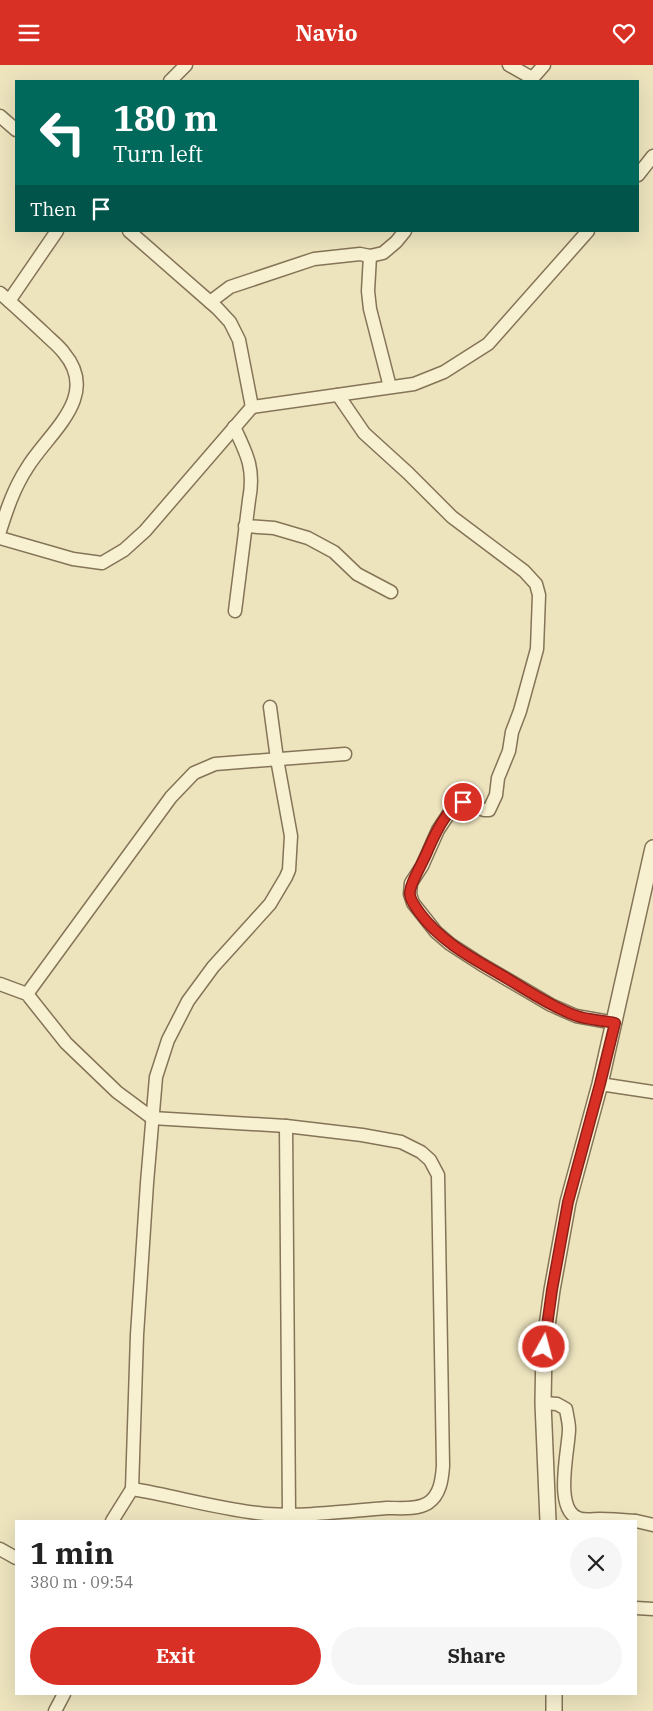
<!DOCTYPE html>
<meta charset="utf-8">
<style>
:root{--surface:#fff;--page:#f6f6f6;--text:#222;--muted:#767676;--accent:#d93025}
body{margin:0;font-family:"IBM Plex Serif",serif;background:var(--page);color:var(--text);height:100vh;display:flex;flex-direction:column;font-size:19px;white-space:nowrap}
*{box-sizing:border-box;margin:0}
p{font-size:16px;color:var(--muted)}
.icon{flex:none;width:28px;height:28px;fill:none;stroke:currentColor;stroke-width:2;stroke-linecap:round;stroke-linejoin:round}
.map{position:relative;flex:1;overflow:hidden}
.drawer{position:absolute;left:15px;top:1455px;width:622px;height:175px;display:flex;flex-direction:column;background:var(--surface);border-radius:0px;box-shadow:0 5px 20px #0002}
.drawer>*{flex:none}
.banner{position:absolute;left:15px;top:15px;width:624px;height:152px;border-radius:0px;box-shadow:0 5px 20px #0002;background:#00695c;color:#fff;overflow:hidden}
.pin{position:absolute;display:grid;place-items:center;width:42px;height:42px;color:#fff;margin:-21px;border:2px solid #fff;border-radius:50%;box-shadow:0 1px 5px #0007}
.me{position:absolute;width:55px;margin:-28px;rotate:7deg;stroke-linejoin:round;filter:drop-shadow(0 0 4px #0008)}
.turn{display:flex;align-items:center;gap:18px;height:105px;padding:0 15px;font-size:22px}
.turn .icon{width:65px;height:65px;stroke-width:2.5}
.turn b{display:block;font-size:35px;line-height:42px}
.then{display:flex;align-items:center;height:48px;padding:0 15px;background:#0003;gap:10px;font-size:19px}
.round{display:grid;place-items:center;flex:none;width:52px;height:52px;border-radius:26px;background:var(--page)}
.summary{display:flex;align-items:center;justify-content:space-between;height:85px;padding:0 15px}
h1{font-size:30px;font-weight:700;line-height:38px}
.primary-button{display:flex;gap:10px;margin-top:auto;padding:10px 15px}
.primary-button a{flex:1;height:58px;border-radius:30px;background:var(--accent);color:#fff;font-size:20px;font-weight:700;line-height:58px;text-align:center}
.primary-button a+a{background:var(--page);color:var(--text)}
header{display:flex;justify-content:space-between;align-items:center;height:65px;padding:0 15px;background:var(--accent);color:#fff;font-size:22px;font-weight:700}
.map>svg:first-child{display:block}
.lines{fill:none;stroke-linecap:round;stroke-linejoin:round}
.minor-casing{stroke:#857457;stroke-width:15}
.tertiary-casing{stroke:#857457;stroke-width:18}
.minor{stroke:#f8f1d1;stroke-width:12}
.tertiary{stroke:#f8f1d1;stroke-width:15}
.route-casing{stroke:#8d1f18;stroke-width:12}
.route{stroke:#d93025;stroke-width:9}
</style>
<header><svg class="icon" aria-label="menu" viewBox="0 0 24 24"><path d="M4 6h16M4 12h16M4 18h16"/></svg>Navio<svg class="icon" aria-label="heart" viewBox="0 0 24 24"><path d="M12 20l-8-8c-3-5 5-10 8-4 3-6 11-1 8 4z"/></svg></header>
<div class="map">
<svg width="653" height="1646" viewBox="0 0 653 1646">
<rect width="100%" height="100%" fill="#ede4be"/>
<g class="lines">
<g class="minor-casing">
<g id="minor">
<polyline points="509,0 532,13"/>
<polyline points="170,16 186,0"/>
<polyline points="530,16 544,0"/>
<polyline points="0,51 16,65"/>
<polyline points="638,110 653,91"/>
<polyline points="129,166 217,243 230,257 239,275 252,342"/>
<polyline points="370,191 368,226 370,244 390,322"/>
<path d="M 0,228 C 15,241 30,255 45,269 C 51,275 59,281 64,288 C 101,332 48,368 27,403 C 14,423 7,444 0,466"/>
<polyline points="9,236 57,166"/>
<polyline points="210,237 230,222 314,194 360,189 370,191 383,188 396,177 405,166"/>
<polyline points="338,330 364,368 408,408 452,452 524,506 536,519 539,530 537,584 520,646 512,667 509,686 498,713 496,730 489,745 484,745 463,737 458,738 452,744 438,765 422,801 411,818 410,829 413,838 436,867 450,879 481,899 551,940 576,951 615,958"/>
<polyline points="252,342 414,319 444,307 488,279 588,166"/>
<path d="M 234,362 C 247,389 255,404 249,435 L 235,546"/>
<polyline points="245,461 274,463 308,473 334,487 357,509 391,527"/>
<polyline points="0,473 73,494 102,498 124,485 145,466 252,342"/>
<path d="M 0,919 L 27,929 L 66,978 L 117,1027 L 152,1053 L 286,1061 L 362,1070 L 401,1077 L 421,1087 L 430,1095 L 438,1110 L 443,1401 C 442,1415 440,1430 428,1438 C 417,1445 399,1443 387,1443 C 347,1446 306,1452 266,1449 C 221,1445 176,1431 132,1424"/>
<polyline points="27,929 171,732 194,708 215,699 345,689"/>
<polyline points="600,1019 653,1027"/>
<polyline points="286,1061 289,1449"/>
<path d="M 543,1338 L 557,1339 L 566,1344 C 567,1351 569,1357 569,1364 C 569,1384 552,1448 581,1454 C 587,1455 594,1454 600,1454 C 612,1454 624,1455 635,1456"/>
<polyline points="112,1456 132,1424 137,1270 147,1118 156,1012 168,975 188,936 213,902 270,839 286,812 289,805 291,771 277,694 270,642"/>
<polyline points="636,1456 653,1460"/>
<polyline points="0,1484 16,1493"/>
<polyline points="636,1543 653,1544"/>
<polyline points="55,1646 64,1629"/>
</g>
</g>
<g class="tertiary-casing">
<g id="tertiary">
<polyline points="548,1456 543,1338 544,1283 552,1225 568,1137 600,1019 653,783"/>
<polyline points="554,1629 554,1646"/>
</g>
</g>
<use href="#minor" class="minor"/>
<use href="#tertiary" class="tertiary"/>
</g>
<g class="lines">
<g class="route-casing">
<path id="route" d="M 463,737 C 448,741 434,771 428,785 C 424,796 408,821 410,830 C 411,837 416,842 419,847 C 441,877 472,893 503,911 C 527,925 548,940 574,950 C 586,955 602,955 615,958 L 600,1019 L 568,1137 L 552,1225 L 544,1282"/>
</g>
<use href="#route" class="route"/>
</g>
</svg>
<div class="pin" style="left:463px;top:737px;background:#d93025"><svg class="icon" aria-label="arrive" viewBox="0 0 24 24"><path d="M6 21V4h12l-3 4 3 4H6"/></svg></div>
<svg class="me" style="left:544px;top:1282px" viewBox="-20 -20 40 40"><circle r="17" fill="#d93025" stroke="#fff" stroke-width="3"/><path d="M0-11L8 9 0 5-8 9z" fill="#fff"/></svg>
<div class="banner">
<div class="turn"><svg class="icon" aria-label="left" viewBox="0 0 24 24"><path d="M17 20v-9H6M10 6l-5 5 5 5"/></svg><div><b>180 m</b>Turn left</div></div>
<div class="then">Then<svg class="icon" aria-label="arrive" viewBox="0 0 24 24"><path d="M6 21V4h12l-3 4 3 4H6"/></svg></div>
</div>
<section class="drawer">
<div class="summary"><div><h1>1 min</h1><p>380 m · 09:54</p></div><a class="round"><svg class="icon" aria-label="close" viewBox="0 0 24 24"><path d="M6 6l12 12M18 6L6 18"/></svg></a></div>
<div class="primary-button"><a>Exit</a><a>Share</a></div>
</section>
</div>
